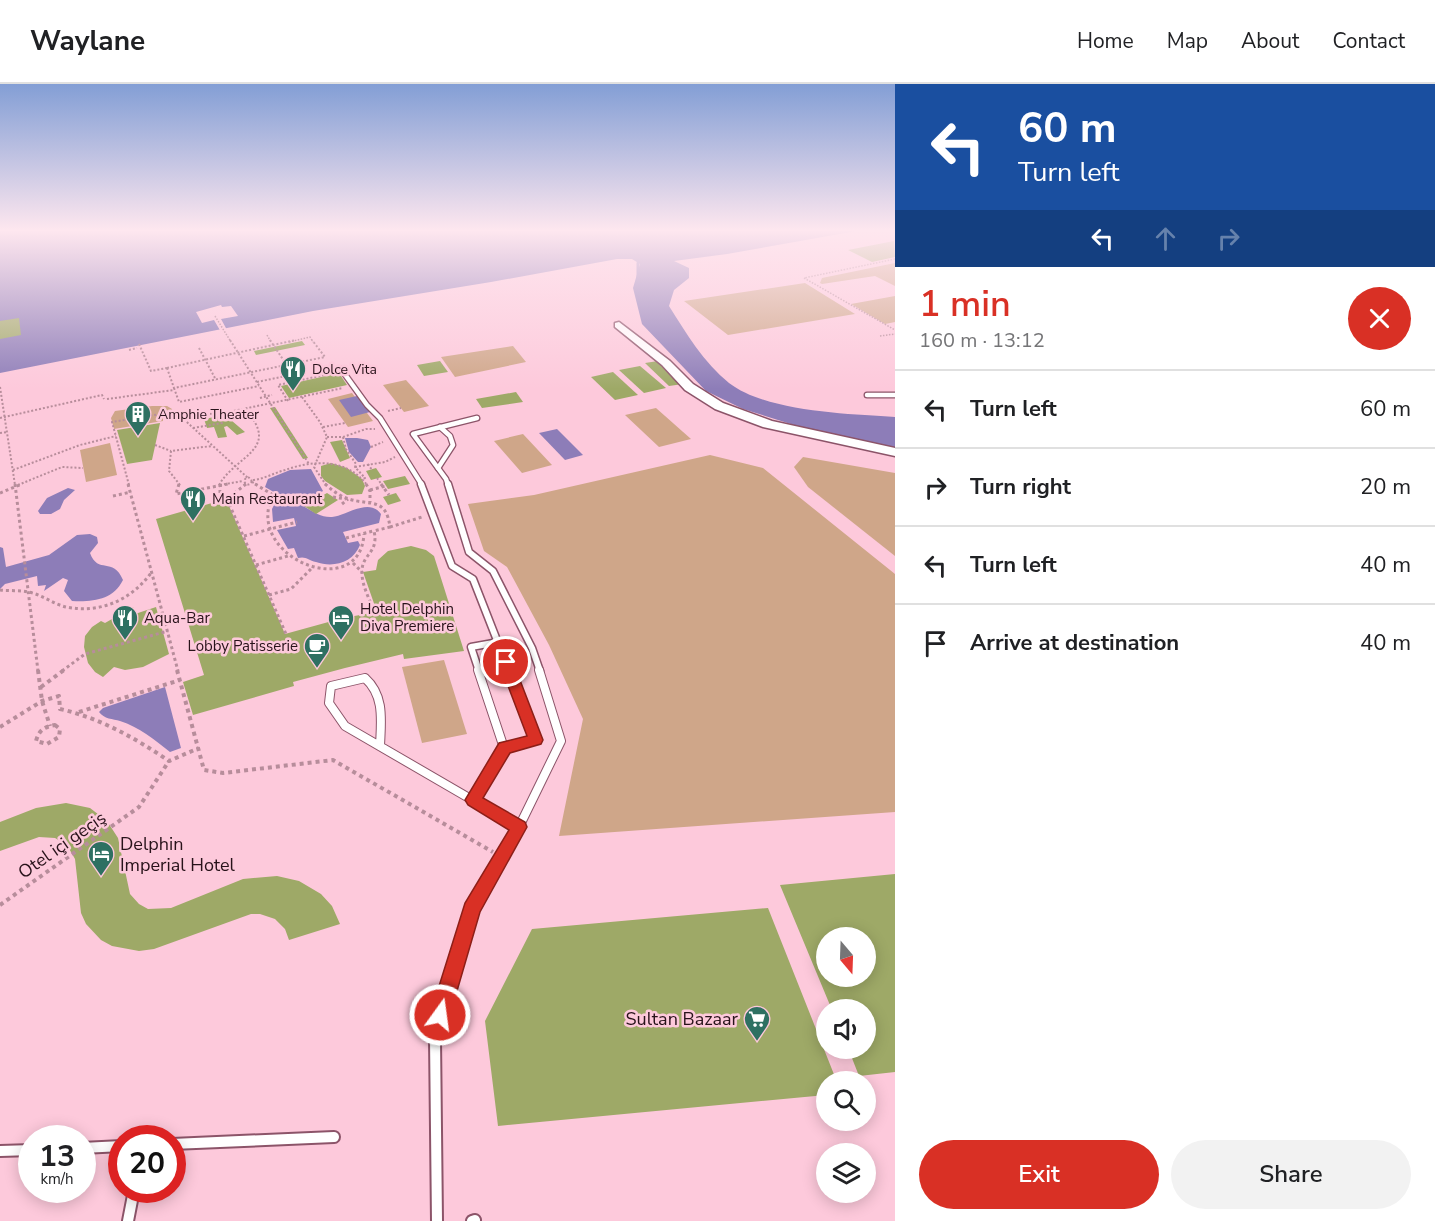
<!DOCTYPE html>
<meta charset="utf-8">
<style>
:root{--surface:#fff;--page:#f2f2f2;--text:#202124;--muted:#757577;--line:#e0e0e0;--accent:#d93025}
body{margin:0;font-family:"Nunito Sans",sans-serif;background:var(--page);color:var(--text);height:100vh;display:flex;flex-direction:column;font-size:22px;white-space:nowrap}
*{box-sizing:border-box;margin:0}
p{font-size:20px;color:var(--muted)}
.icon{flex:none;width:33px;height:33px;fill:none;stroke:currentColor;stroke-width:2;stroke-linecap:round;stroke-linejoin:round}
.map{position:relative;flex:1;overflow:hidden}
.panel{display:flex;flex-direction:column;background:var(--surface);width:540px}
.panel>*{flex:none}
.guide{background:#1a4fa0;color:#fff;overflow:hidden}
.needle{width:39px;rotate:161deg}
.buttons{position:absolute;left:816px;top:843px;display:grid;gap:12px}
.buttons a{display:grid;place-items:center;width:60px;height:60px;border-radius:50%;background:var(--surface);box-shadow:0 3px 15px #0003;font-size:30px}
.speed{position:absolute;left:18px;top:1041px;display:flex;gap:12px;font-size:30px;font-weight:700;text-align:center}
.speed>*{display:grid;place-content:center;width:78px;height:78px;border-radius:50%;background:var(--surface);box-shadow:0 3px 15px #0003;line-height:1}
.speed small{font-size:15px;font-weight:400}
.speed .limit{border:9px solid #d22;background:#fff;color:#111}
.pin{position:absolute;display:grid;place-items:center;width:51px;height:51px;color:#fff;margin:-26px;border:3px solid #fff;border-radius:50%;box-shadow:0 2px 6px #0007}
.me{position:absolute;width:66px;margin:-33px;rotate:14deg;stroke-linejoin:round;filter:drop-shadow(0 0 4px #0008)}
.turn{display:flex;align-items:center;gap:21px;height:126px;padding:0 24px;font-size:27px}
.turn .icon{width:78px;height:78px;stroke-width:2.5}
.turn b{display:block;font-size:42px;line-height:51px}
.lanes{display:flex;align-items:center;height:57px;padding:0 24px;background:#0003;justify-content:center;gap:30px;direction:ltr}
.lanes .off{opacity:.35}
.round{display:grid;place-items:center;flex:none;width:63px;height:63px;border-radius:32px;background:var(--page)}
.headline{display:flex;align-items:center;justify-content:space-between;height:102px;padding:0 24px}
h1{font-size:36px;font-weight:600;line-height:45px;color:var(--accent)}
.action{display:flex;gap:12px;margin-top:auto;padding:12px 24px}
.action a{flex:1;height:69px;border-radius:36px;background:var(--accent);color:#fff;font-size:24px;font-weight:600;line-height:69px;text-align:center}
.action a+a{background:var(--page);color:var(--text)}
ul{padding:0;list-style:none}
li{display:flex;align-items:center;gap:18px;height:78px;padding:0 24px;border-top:2px solid var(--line)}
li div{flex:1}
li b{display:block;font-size:22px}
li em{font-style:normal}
header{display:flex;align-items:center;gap:36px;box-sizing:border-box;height:84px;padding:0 30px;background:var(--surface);border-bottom:2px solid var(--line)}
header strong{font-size:28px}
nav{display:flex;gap:33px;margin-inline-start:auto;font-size:21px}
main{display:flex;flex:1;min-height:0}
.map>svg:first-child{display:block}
.green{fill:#cfa689}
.water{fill:#8d7db8}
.pier{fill:#fdc9db}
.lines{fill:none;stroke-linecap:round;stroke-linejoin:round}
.stream{stroke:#8d7db8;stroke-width:3}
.building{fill:#9ea967;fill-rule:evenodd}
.lane-far3-casing{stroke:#8c5469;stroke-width:7}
.lane-far2-casing{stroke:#8c5469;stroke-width:9}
.lane-far1-casing{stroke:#8c5469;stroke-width:10}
.lane-casing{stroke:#8c5469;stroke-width:14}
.secondary-casing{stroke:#8c5469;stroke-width:3}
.path-far3{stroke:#b78d9b;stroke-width:1.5;stroke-dasharray:1.5 1.5;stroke-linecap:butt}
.path-far2{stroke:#b78d9b;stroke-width:2;stroke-dasharray:2 2;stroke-linecap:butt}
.path-far1{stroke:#b78d9b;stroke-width:3;stroke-dasharray:3 3;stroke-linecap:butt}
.path{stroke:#b78d9b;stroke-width:4;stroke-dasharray:4 4;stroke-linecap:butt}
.lane-far3{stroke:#fff;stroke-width:4.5}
.lane-far2{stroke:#fff;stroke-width:6}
.lane-far1{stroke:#fff;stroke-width:8}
.lane{stroke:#fff;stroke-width:10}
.secondary{fill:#fff;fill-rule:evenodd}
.route{fill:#d93025;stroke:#8d1f18;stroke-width:1.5}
.labels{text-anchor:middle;stroke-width:5;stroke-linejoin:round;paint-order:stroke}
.far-poi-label{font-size:14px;fill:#28121a;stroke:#fdc9db;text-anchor:start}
.poi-label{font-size:15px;fill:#28121a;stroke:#fdc9db;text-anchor:start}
.near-poi-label{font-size:18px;fill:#28121a;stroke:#fdc9db;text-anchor:start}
.near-street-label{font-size:18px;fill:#28121a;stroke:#fdc9db}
</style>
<header>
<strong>Waylane</strong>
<nav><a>Home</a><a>Map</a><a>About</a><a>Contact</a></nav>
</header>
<main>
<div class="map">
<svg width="895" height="1137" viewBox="0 0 895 1137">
<rect width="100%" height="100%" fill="#fdc9db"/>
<g class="green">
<polygon points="895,179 895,202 875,192 822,200 820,199 822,194"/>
<polygon points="805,199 855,230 728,251 684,217"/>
<polygon points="895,212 895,238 885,240 851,220"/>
<polygon points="513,262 526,278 455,293 441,273"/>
<polygon points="406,296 429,322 404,328 383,301"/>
<polygon points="352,309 373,337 348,343 328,315"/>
<polygon points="152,322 167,322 172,325 173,331 163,333 163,337 114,345 111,334 115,327"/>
<polygon points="656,324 691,355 659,363 625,331"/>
<polygon points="523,350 552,381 522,389 494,357"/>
<polygon points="110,359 117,391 86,398 80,366"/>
<polygon points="710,371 763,384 895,490 895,728 559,752 583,635 549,561 507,483 484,467 468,420 534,411"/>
<polygon points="803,373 895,389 895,472 808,403 794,383"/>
<polygon points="444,576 467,650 422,659 402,583"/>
</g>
<g class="water">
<path d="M 0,146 L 862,146 L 727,170 L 674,177 L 689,184 L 689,194 L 674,206 L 669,222 C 686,249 704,279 729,299 C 767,328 848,330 895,333 L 895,364 L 794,341 L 743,325 L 706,307 L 642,240 L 633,204 L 640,180 L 632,175 L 617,175 L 491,198 L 313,227 L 0,289 Z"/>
<polygon points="357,312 370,328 351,333 339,316"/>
<polygon points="557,345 583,371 565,376 539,349"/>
<polygon points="345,354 357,354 368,356 371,363 363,378 358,378 349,368"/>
<path d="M 311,385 L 323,407 L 318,410 L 321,412 L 305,423 C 312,427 322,434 332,433 C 346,432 369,413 381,430 L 379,439 L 343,448 L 348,459 L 358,457 L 360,461 C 353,479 333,484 316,478 C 308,476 306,472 298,474 L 294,464 L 288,465 L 277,446 L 296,442 L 294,434 L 273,438 L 272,425 L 279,411 L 265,403 L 268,395 L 290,386 Z"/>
<polygon points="68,404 75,406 64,416 60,425 51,430 40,430 38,427 47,414"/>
<path d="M 90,450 L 97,453 L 98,459 L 90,469 C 98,491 113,472 123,496 C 113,516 93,518 72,517 L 64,507 L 68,496 L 63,494 L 44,507 L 46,501 L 38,502 L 37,492 L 5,500 L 0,505 L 0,463 L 3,464 L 6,483 L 49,471 L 77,451 Z"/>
<path d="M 165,603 L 181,664 L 170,668 C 155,656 139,643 120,637 C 113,635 104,635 99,628 L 103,624 Z"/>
</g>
<polygon class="pier" points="221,221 222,223 231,222 238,232 221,235 227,246 221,248 214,236 202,239 196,228"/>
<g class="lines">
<polyline class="stream" points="638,179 638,193"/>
</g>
<g class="building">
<polygon points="894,157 895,173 872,178 848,166"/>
<polygon points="19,234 21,251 0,255 0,237"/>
<polygon points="302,257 305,261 256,271 254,267"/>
<polygon points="440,277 448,288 424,292 417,281"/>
<polygon points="658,277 683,300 669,302 645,279"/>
<polygon points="640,282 666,304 644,309 619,286"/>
<polygon points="613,288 638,311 615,316 591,293"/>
<polygon points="339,289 347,301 289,314 281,302"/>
<polygon points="516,308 523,318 482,324 476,315"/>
<polygon points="275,323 308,374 303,375 270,324"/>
<polygon points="225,331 245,348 237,351 227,342 224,343 227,353 218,354 214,343 207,344 204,335"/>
<polygon points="160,339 152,376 127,380 117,346"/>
<polygon points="342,356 350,374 340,378 330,358"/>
<polygon points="331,379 347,384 362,395 365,402 362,410 347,411 325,397 321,392 321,382"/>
<polygon points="376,384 382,393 371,396 366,387"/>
<polygon points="405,392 410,400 388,405 383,397"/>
<polygon points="327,409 338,416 316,430 304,422"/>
<polygon points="396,409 401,417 388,421 383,413"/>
<polygon points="226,415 285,550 343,534 377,528 363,488 376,486 378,476 388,467 411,462 426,466 434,472 464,567 404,575 403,570 345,584 293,598 294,602 193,631 183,598 204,591 156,435"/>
<polygon points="133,523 135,530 156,523 169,570 143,583 125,586 114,583 103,593 95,588 88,579 84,563 85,552 92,543 101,537 105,539"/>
<polygon points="66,719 90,724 107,737 118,754 130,810 139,820 148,825 171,824 243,795 277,792 299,797 321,810 332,822 340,840 289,856 285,845 275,835 260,830 251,830 154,865 139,867 112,862 101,856 86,840 81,829 75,775 67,761 55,754 39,753 0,767 0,738 36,724"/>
<path d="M 895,790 L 895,988 L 859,992 L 848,964 L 866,964 L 866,926 L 832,926 L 780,801 ZM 826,854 L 866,854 L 866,892 L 826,892 Z"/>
<polygon points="768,824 837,998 826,998 826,1011 498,1042 485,937 532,845"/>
</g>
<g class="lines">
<g class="lane-far3-casing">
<g id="lane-far3">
<polyline points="341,285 367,321 380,334 422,401"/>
<polyline points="867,311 895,311"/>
<polyline points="438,384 453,361 450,352 440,343"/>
<polyline points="448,401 446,395 413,350 477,334"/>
</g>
</g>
<g class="lane-far2-casing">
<g id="lane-far2">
<polyline points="421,400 452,482 473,495 509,587"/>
<polyline points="448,400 469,468 493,487 532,564 540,587"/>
<polyline points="479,587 471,563 499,558"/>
</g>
</g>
<g class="lane-far1-casing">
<g id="lane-far1">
<polyline points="478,586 504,664"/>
<path d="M 380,662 C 381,637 385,612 365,594 L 331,602 L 329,619 L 345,642 L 519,743 L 471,827"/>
<polyline points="473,716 504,664 536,656 509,586"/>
<polyline points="519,743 561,657 539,586"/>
</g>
</g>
<g class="lane-casing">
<g id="lane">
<polyline points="172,1060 334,1053"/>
<polyline points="82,1064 122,1062"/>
<polyline points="0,1067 32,1066"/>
<polyline points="128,1137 134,1106"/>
<polyline points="437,1137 435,954 445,909 472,826"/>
<polyline points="472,1137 475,1136"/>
</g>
</g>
<g class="secondary-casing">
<polygon id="secondary" points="619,238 670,277 693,300 723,319 772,337 895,364 895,372 763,343 715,325 685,306 662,281 615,243 615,239"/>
</g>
<g class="path-far3">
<polyline points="895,175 804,194 895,246"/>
<polyline points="215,232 231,258"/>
<polyline points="267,251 271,258"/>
<polyline points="880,252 895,250"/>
<polyline points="289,258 310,253 313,258"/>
</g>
<g class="path-far2">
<polyline points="230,256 309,380"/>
<polyline points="270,256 286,280"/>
<polyline points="139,260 151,287 167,284"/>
<polyline points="199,264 216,296"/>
<polyline points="129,266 137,264"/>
<polyline points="167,284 174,304 325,273 312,256"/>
<polyline points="167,284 296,256"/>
<polyline points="257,298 286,292 287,294"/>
<polyline points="0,303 15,401"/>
<polyline points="174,304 179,318 259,302"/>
<polyline points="302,313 320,338 327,353 314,383 326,401"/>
<polyline points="260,314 272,311"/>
<polyline points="107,315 174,306"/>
<polyline points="288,317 278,301 329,290"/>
<polyline points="388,327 401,324"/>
<polyline points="178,330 248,394"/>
<polyline points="0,334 102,311 104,315"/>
<polyline points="323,343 345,339"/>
<polyline points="193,344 222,339 219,330"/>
<polyline points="0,349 8,348"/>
<polyline points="327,353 343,353 346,365 356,380 355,383 365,394 363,395"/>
<polyline points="343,353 366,345 375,345"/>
<polyline points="155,361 171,367"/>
<polyline points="371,363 383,358"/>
<polyline points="368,380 372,386"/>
<polyline points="355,383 385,378 395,373"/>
<polyline points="13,386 80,361 116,352"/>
<circle cx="248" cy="397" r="3.5"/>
<polyline points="377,394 382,401"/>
<path d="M 253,396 C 264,395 274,389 285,386 C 313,376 347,374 367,401"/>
<polyline points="252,398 258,401"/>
<polyline points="18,401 62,383 83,384"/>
<polyline points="129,401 112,338 166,329 219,330 343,304"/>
<polyline points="180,401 169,387 171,367 212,362"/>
<path d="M 219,401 C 236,371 281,366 246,326"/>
<polyline points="220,401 243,397"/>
<polyline points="244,401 246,400"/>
</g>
<g class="path-far1">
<polyline points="15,400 38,587"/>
<polyline points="128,400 178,587"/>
<polyline points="179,400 176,410 228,400"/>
<polyline points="220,400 220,411 227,415"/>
<polyline points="246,400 227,415 286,550"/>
<path d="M 255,400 L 273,411 C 242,473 360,520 364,450"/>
<path d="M 325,400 C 332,406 339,412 349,415 C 371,422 386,413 390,443 L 374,447 C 379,469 363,469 362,486 C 361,501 370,515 374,528"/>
<polyline points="366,400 370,407 370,418"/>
<polyline points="381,400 389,411"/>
<polyline points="370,406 386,402"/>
<polyline points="0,409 22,400"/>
<polyline points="113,412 131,408"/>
<polyline points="333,413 346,415"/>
<polyline points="342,420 348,415"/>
<polyline points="390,443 422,433"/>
<polyline points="244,452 297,438"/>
<polyline points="346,454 373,447"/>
<polyline points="353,479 362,488"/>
<polyline points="256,481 288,472"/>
<path d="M 0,506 C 9,507 19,506 28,508 C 41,510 53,520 66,523 C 100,530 131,516 151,489"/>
<polyline points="269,511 291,505 313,483"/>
<polyline points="62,587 85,570 168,547"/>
</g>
<g class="path">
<polyline points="38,586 42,617 50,642"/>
<polyline points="177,586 204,686 223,689 333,676 493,768"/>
<polyline points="41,603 64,586"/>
<polyline points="79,628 180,596"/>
<path d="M 55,641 L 60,645 L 59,653 L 47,660 L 36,657 C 39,646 44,643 55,641 Z"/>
<path d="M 0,643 L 42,617 L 59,612 L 60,625 C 100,634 135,654 169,677 L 199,664"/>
<polyline points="0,821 139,723 169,677"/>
</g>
<use href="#lane-far3" class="lane-far3"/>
<use href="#lane-far2" class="lane-far2"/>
<use href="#lane-far1" class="lane-far1"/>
<use href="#lane" class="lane"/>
<use href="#secondary" class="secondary"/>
</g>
<linearGradient id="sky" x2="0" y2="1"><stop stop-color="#839ed5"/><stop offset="0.48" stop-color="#fee7ef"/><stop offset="1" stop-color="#fee7ef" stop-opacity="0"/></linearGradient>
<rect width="895" height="305" fill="url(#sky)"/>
<polygon class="route" points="506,572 513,578 543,656 541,660 510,669 483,714 525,738 527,743 480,828 450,931 447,938 440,941 433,938 430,931 465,819 509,746 468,721 465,716 499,659 527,652 499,578"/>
<defs>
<g id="restaurant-pin" transform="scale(1.35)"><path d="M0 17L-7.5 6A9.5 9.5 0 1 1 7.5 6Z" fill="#2e7062" stroke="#fdc9db"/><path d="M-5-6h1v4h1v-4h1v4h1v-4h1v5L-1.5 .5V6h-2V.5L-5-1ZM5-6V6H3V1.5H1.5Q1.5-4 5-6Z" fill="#fff"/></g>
<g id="building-pin" transform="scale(1.35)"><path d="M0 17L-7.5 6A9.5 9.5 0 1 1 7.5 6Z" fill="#2e7062" stroke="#fdc9db"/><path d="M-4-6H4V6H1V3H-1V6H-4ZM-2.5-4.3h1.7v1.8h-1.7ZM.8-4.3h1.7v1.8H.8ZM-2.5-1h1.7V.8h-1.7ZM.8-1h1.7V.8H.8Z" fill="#fff"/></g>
<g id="hotel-pin" transform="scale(1.35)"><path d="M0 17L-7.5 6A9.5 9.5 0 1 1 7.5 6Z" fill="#2e7062" stroke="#fdc9db"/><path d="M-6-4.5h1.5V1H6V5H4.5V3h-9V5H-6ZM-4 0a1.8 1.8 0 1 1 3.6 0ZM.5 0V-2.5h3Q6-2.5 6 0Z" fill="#fff"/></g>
<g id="cafe-pin" transform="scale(1.35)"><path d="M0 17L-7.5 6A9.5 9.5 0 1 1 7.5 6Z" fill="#2e7062" stroke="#fdc9db"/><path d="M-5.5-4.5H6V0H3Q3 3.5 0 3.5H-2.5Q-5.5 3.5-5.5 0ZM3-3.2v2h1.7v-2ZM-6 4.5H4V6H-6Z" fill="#fff"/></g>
<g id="supermarket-pin" transform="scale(1.35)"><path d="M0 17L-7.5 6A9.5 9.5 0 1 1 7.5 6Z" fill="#2e7062" stroke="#fdc9db"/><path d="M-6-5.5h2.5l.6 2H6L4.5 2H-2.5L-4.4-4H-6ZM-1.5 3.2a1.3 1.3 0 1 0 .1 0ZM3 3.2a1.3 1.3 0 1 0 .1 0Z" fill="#fff"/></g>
</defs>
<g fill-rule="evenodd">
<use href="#restaurant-pin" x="293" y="285"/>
<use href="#building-pin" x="138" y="330"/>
<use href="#restaurant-pin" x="193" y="415"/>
<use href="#restaurant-pin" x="125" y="534"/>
<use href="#hotel-pin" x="341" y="534"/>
<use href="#cafe-pin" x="317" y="562"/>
<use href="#hotel-pin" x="101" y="770"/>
<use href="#supermarket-pin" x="757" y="935"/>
</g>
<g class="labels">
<g class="far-poi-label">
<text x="312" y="290">Dolce Vita</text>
<text x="158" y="335">Amphie Theater</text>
</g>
<g class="poi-label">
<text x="212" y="420">Main Restaurant</text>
<text x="360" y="530">Hotel Delphin<tspan x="360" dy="17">Diva Premiere</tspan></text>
<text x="144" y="539">Aqua-Bar</text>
<text x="298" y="567" text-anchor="end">Lobby Patisserie</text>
</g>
<g class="near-poi-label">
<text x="120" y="766">Delphin<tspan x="120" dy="21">Imperial Hotel</tspan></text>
<text x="738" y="941" text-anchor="end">Sultan Bazaar</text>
</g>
<g class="near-street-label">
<text transform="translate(62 761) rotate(-35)" y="6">Otel içi geçiş</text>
</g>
</g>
</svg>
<div class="buttons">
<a><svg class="needle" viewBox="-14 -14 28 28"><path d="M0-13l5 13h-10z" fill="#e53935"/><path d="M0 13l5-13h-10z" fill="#757577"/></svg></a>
<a><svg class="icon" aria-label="sound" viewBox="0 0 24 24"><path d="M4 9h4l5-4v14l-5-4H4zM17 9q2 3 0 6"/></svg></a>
<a><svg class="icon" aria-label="search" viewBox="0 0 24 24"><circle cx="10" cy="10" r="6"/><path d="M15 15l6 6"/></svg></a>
<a><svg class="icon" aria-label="layers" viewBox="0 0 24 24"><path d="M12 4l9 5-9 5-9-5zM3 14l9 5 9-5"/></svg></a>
</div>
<div class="speed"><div>13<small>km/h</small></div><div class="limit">20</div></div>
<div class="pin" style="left:506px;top:578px;background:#d93025"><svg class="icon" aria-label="arrive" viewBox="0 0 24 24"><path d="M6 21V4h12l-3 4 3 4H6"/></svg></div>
<svg class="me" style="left:440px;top:931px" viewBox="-20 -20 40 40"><circle r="17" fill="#d93025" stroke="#fff" stroke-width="3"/><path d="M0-11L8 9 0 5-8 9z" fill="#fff"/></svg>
</div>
<section class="panel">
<div class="guide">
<div class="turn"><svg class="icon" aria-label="left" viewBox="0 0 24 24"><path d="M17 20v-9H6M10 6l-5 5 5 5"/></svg><div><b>60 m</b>Turn left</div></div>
<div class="lanes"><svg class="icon" aria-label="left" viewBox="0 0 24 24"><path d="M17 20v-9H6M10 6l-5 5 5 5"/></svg><svg class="icon off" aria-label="ahead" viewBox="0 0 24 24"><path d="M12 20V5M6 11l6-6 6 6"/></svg><svg class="icon off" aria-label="right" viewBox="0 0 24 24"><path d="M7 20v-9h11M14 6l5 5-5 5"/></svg></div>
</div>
<div class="headline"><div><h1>1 min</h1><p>160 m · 13:12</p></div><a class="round" style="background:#d93025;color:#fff"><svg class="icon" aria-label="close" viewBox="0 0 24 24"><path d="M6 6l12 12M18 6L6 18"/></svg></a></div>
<ul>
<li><svg class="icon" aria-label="left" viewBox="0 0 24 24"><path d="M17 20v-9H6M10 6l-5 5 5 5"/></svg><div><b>Turn left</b></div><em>60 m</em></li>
<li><svg class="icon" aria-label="right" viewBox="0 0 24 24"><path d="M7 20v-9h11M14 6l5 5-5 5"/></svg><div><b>Turn right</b></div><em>20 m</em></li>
<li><svg class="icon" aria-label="left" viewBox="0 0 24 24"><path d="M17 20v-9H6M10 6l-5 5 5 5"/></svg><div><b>Turn left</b></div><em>40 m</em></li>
<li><svg class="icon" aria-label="arrive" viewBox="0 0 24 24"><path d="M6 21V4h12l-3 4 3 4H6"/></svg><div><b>Arrive at destination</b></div><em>40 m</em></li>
</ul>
<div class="action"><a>Exit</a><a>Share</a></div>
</section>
</main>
